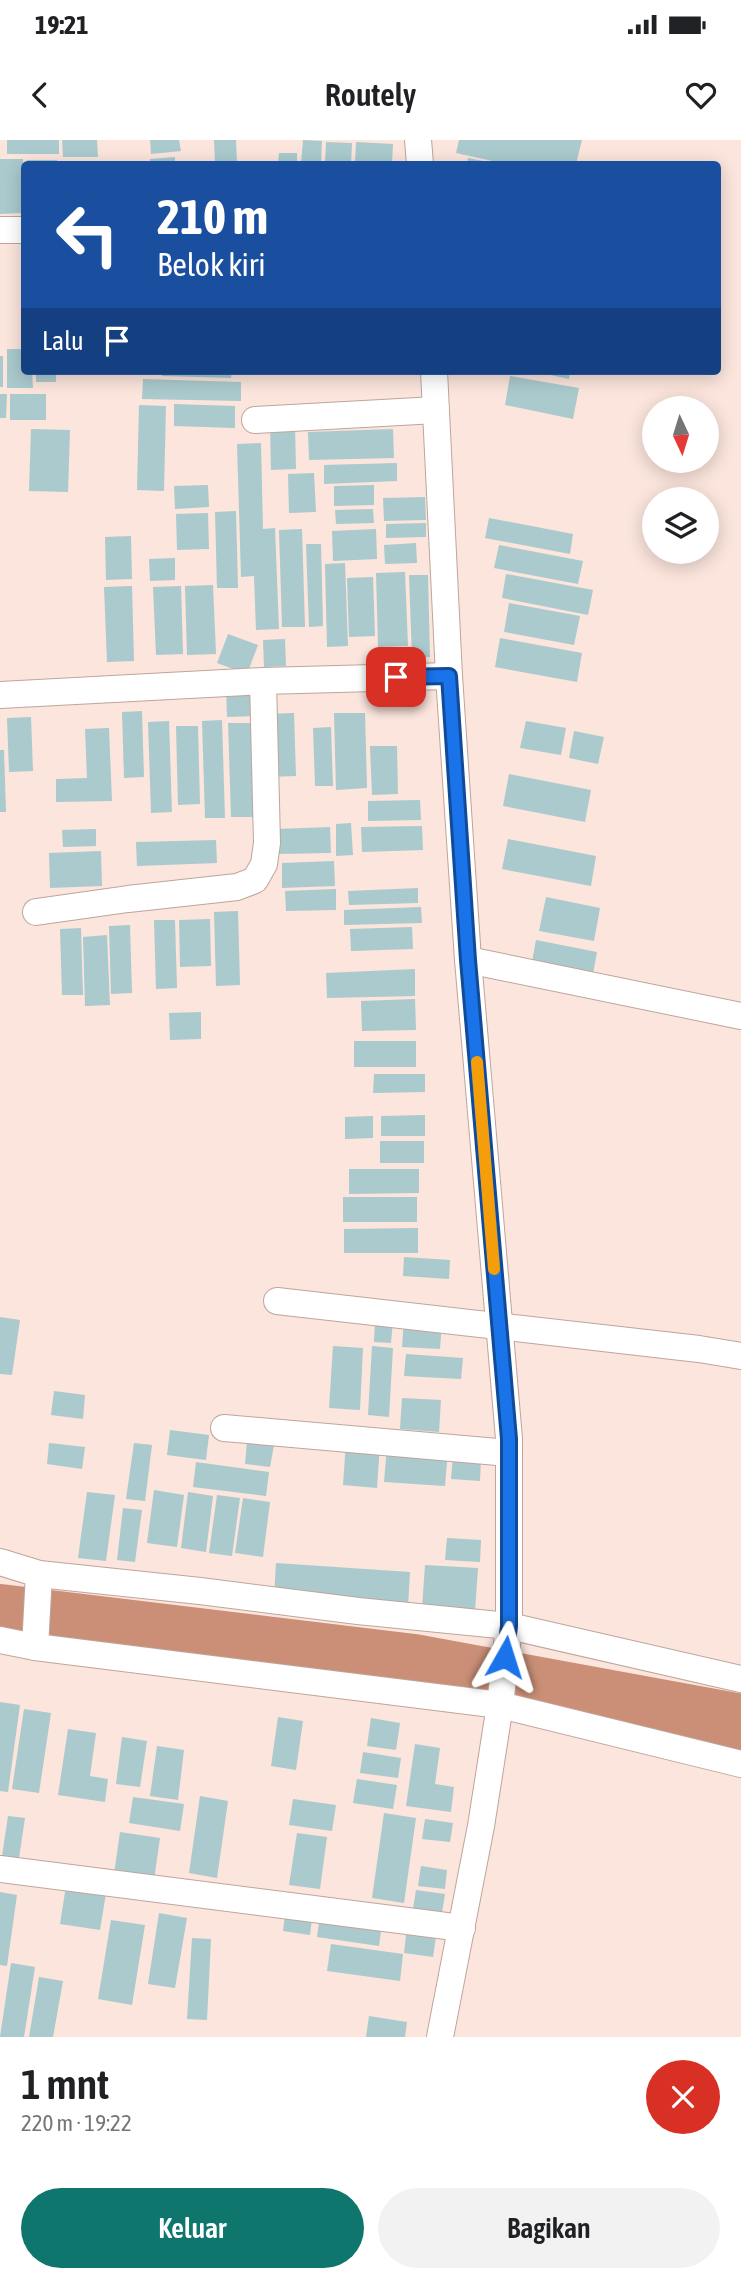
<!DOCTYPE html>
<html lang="id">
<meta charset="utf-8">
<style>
:root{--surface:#fff;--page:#f2f2f2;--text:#202124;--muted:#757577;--accent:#0f766e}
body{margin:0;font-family:"Asap Condensed",sans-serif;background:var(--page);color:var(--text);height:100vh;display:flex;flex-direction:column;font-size:26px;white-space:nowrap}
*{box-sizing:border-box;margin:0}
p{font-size:23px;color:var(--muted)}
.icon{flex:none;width:38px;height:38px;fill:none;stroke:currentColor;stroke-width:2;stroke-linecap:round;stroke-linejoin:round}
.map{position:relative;height:1897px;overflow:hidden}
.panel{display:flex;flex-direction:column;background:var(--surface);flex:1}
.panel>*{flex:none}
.hud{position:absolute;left:21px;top:21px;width:700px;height:214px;border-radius:7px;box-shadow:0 4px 18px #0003;background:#1a4fa0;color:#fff;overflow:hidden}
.needle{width:46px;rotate:176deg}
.controls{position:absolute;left:642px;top:256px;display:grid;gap:14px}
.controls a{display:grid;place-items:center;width:77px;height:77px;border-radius:50%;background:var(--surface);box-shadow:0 4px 18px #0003;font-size:35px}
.pin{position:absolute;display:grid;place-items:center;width:60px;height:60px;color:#fff;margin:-30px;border-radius:14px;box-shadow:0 4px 10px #0006}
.me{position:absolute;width:77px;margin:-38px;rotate:6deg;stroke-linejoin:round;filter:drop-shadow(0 0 5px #0008)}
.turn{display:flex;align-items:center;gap:24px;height:147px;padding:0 21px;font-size:32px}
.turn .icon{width:91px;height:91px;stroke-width:2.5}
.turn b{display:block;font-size:49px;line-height:60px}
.then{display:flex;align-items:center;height:66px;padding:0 21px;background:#0003;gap:14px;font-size:26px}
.round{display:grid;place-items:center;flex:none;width:74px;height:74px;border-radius:37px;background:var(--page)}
.head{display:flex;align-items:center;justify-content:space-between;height:119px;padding:0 21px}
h1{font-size:42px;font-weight:600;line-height:52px}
.cta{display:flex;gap:14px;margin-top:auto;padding:14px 21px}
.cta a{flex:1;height:80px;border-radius:42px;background:var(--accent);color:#fff;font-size:28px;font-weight:600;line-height:80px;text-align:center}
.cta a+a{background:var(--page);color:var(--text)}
.status{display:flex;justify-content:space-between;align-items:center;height:49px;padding:0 35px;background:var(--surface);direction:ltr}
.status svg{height:19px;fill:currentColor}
header{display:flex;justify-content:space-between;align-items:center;height:91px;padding:0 21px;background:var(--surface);font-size:32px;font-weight:600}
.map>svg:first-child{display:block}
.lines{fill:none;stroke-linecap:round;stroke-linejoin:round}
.river{stroke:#ca8f76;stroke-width:56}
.building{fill:#aacacd}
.street-casing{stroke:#bfa59b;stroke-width:28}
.street{stroke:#fff;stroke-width:26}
.route-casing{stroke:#114b97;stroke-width:18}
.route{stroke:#1a73e8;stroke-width:12}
.slow{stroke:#f59e0b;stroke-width:12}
</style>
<div class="status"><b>19:21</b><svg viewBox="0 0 49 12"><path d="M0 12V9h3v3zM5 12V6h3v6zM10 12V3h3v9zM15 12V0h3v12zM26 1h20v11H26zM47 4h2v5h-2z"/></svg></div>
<header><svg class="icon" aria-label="back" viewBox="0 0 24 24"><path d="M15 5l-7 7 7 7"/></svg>Routely<svg class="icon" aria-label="heart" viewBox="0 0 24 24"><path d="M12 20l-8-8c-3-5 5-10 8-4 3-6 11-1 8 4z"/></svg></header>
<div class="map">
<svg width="741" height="1897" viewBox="0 0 741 1897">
<rect width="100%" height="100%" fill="#fbe5dc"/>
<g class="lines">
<polyline class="river" points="0,1472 414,1522 741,1582"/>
</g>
<g class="building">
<rect x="7" y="0" width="52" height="14"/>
<polygon points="62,0 97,0 98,17 63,17"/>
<polygon points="150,0 179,0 181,11 151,14"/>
<polygon points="214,0 236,0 237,24 215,24"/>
<polygon points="303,0 322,1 321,24 301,24"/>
<polygon points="459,0 582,0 576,24 506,24 456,13"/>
<polygon points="326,2 352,3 351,24 325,24"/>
<polygon points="356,2 393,4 392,24 355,24"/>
<polygon points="279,13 297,13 297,24 278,24"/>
<polygon points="175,17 175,24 150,24 150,19"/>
<polygon points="468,18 493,23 493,24 467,24"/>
<polygon points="0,19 23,19 23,73 0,74"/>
<rect x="27" y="20" width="30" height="4"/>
<polygon points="7,209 24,209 24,231 32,231 33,248 7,248"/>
<rect x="0" y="216" width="3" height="31"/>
<rect x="36" y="231" width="20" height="11"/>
<polygon points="162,231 232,231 231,238 162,236"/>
<polygon points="532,231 570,231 569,239"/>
<polygon points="510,236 579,248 573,279 505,265"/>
<polygon points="143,239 241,242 241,261 142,259"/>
<polygon points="0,254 7,254 6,278 0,278"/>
<rect x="10" y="254" width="36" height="26"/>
<polygon points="174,264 235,266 235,288 174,286"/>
<polygon points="139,265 166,266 164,351 137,350"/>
<polygon points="270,286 295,286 296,329 271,330"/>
<polygon points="31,289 70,290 68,352 29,351"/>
<polygon points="393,289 394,318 309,320 308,292"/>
<polygon points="261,303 263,389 275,388 279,489 256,490 254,436 241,437 237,304"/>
<polygon points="397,323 397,341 324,344 324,325"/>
<polygon points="314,333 316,372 289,373 288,334"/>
<polygon points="208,345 209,367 175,369 174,346"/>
<polygon points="374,345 374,365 334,366 334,346"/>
<polygon points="425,357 426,380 384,381 383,358"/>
<polygon points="373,369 374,383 336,384 335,370"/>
<polygon points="236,371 238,448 217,448 215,372"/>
<polygon points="208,373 209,409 177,410 176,374"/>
<polygon points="489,378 573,394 570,414 485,398"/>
<polygon points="426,383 426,397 386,398 386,384"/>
<polygon points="302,389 305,487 282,487 279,390"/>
<polygon points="376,389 377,419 333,421 332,391"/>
<polygon points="131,396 132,439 106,440 105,397"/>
<polygon points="416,403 417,423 385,424 384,405"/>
<polygon points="306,404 321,404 323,486 309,487"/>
<polygon points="499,405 583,421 578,444 494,428"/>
<polygon points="175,418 175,440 150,441 149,419"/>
<polygon points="345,423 348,506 327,507 325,424"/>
<polygon points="405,432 408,506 378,507 376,433"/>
<polygon points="506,434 593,450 588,475 502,458"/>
<polygon points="409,435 428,435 430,517 412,518"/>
<polygon points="373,437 375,496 349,497 347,438"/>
<polygon points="213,445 216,514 187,515 185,446"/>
<polygon points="132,446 134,521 107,522 104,447"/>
<polygon points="181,446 183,514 156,515 153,447"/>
<polygon points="509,463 580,476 574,505 504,492"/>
<polygon points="228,494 258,505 247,534 217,523"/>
<polygon points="500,498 582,513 577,542 495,527"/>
<polygon points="285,499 286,526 264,527 263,500"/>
<polygon points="257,544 258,576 227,577 226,545"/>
<polygon points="142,571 144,637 124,638 122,572"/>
<polygon points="294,573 296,636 269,637 267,574"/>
<polygon points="334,573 365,573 367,648 336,650"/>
<polygon points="31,577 33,631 9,632 7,578"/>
<polygon points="222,580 225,678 205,678 202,581"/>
<polygon points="169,581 172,672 151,673 148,582"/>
<polygon points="526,581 566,588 561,615 520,608"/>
<polygon points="228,583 251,583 254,677 231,677"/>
<polygon points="176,586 198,586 200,664 178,665"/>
<polygon points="331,587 333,646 315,646 313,588"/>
<polygon points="109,588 112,661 56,662 56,639 87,638 85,589"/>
<polygon points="574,591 604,597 598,624 569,618"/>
<polygon points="370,606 397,606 398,654 372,655"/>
<polygon points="0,610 4,610 6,672 0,672"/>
<polygon points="509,634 591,650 585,682 503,666"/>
<polygon points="420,660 421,680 368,681 368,661"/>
<polygon points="351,683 353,715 336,716 336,684"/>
<polygon points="422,686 423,710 362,712 361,687"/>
<polygon points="330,687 331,713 276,714 276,689"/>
<polygon points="96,689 96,706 63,707 62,690"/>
<polygon points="508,699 596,716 591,746 502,729"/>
<polygon points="216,700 217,723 137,726 136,702"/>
<polygon points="101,711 102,746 50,748 49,713"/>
<polygon points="334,721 335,746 282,748 282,723"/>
<polygon points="418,748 418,763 349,765 348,751"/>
<polygon points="336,749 336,770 286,771 285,751"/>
<polygon points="546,757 600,768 594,801 539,791"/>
<polygon points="421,767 422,783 344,785 344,770"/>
<polygon points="238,771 240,845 216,846 214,772"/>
<polygon points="210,779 211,826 180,827 179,780"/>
<polygon points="154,780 175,780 177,848 156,849"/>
<polygon points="130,785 132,853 111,854 109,786"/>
<polygon points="412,787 413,809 351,811 350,789"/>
<polygon points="81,788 83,855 62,855 60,789"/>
<polygon points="107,795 110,865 85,866 83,797"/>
<polygon points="536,800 597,812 593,834 532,822"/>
<polygon points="415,829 415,856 327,858 326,833"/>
<polygon points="415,859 416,890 362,891 361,861"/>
<polygon points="201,872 201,899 170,900 169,873"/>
<rect x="354" y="901" width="62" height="26"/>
<polygon points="374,934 425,934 425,952 373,953"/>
<polygon points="425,975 425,996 381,996 381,976"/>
<polygon points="373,976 373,998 345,999 345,977"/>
<rect x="380" y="1001" width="44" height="22"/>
<polygon points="349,1029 419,1029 419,1053 349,1054"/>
<rect x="343" y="1057" width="74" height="25"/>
<polygon points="418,1088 418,1113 344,1113 344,1089"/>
<polygon points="404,1117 450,1120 449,1139 403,1136"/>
<polygon points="0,1177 20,1180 12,1235 0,1234"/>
<polygon points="404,1179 442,1182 440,1209 402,1207"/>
<polygon points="375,1180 393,1181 391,1203 374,1202"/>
<polygon points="333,1206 363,1208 360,1270 329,1268"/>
<polygon points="372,1206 393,1208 389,1277 368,1275"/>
<polygon points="406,1214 463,1218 461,1239 404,1236"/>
<polygon points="54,1251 85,1255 83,1279 51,1275"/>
<polygon points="402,1258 441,1260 439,1292 400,1289"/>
<polygon points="170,1290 209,1295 206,1320 167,1315"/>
<polygon points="247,1302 274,1305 270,1327 245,1324"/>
<polygon points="346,1302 380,1304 377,1348 343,1345"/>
<polygon points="49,1303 85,1307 82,1329 47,1324"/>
<polygon points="134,1303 152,1305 145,1361 126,1359"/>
<polygon points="387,1306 448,1310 445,1346 384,1342"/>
<polygon points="453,1316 481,1318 480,1341 451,1339"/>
<polygon points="196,1322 269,1332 266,1356 193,1347"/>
<polygon points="154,1350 184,1355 177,1407 147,1403"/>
<polygon points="87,1352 115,1355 106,1421 78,1418"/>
<polygon points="188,1352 213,1356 206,1412 181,1408"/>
<polygon points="217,1355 240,1358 232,1416 209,1413"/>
<polygon points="243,1358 270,1362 263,1417 235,1413"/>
<polygon points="123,1368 142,1370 135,1422 117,1420"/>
<polygon points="447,1398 481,1400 480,1422 445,1420"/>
<polygon points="276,1423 410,1432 408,1467 274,1458"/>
<polygon points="425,1425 478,1428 475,1471 422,1468"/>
<polygon points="0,1562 20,1565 8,1652 0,1651"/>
<polygon points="24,1569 51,1573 39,1653 12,1649"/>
<polygon points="278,1577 303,1581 296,1630 271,1626"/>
<polygon points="371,1578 400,1583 396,1610 367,1606"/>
<polygon points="68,1589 96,1593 90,1636 108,1639 105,1662 58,1655"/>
<polygon points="122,1597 147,1601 140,1647 116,1644"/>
<polygon points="415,1604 440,1608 435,1644 454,1647 451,1672 406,1666"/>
<polygon points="157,1606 184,1610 178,1660 150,1656"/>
<polygon points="363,1612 401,1618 398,1638 360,1633"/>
<polygon points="357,1639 397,1645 393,1669 353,1663"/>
<polygon points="200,1656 228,1661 217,1738 189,1733"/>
<polygon points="133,1657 184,1664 180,1691 129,1683"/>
<polygon points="293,1659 336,1665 332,1691 289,1685"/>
<polygon points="384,1673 416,1678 404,1763 372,1758"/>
<polygon points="8,1676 25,1678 19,1718 2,1716"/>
<polygon points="425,1679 453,1683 450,1702 422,1699"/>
<polygon points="120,1692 160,1698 154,1740 114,1734"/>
<polygon points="297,1693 327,1697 320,1749 289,1745"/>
<polygon points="421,1726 447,1730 445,1749 418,1746"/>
<polygon points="66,1746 106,1753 100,1790 60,1784"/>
<polygon points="416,1750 445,1754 441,1779 412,1775"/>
<polygon points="0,1752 17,1755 7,1826 0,1825"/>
<polygon points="159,1773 187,1778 175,1848 148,1844"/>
<polygon points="285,1774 312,1778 310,1795 283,1791"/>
<polygon points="320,1775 382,1784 379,1806 317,1797"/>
<polygon points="111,1780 145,1785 132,1865 98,1859"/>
<polygon points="407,1786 437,1790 433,1817 404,1813"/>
<polygon points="192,1798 211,1799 207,1880 187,1879"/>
<polygon points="331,1804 403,1814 400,1841 327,1831"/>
<polygon points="11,1823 35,1827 24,1897 0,1897"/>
<polygon points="39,1837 63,1841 53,1897 29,1897"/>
<polygon points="369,1876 407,1882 405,1897 366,1897"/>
</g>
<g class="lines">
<g class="street-casing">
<g id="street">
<polyline points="418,0 420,24"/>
<polyline points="0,90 24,90"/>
<polyline points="434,231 449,536 468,820 509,1299 509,1486 500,1565 481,1686 440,1897"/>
<polyline points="255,280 436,270"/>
<polyline points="0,555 263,541 449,536"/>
<polyline points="36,772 128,759 237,747 255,740 264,724 267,703 263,541"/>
<polyline points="468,820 741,876"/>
<polyline points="277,1161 699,1209 741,1216"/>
<polyline points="224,1288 509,1313"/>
<polyline points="0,1422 39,1434 200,1451 358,1471 509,1486 741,1539"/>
<polyline points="0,1500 35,1507 500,1565 741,1624"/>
<polyline points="35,1507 39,1434"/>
<polyline points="0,1729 462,1788"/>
</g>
</g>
<use href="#street" class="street"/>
</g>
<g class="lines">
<g class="route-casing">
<polyline id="route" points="396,537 449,536 468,820 509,1299 509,1486 505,1517"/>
</g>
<use href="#route" class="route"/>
<polyline class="slow" points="477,922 494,1129"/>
</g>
</svg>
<div class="controls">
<a><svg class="needle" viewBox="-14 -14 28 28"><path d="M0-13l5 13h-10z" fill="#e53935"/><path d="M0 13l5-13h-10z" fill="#757577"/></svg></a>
<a><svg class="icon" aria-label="layers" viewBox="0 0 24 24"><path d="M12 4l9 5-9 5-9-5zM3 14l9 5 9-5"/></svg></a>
</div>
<div class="pin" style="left:396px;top:537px;background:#d93025"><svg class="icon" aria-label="arrive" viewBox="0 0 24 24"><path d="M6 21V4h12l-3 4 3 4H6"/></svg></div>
<svg class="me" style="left:505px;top:1517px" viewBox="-20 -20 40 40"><path d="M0-17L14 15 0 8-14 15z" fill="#1a73e8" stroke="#fff" stroke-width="4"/></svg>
<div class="hud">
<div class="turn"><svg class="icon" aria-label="left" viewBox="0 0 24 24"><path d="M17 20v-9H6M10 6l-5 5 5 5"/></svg><div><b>210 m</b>Belok kiri</div></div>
<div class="then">Lalu<svg class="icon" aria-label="arrive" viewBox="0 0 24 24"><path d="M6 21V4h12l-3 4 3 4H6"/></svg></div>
</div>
</div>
<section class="panel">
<div class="head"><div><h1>1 mnt</h1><p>220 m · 19:22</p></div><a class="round" style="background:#d93025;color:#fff"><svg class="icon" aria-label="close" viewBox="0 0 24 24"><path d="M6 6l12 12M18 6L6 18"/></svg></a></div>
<div class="cta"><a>Keluar</a><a>Bagikan</a></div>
</section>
